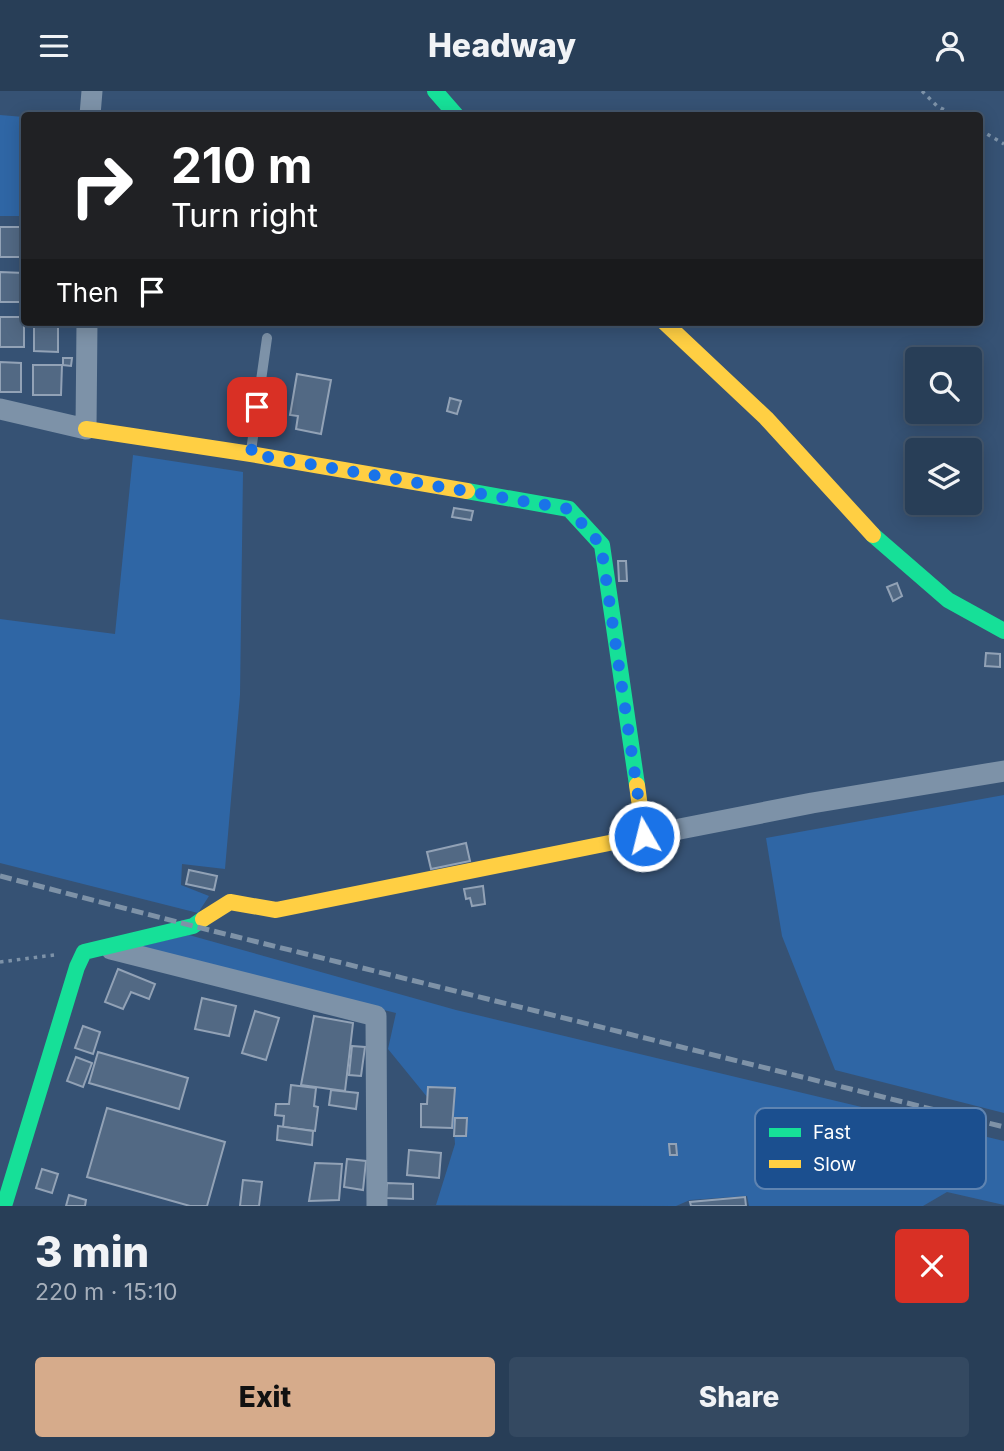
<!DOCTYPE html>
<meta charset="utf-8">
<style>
:root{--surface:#283e57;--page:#344961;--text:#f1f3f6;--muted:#a5aeba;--line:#44576d;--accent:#d6ab8b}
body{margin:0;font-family:Inter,sans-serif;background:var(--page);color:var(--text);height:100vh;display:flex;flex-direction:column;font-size:26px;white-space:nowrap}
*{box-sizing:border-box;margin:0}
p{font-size:23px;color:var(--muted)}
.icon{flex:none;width:38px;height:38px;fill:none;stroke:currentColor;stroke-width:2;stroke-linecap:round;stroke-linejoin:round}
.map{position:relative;height:1115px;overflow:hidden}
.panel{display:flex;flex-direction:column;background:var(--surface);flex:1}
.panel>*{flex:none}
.guide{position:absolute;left:21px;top:21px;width:962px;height:214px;border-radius:7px;box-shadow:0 4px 18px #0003,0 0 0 2px var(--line);background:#202124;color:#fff;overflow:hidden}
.buttons{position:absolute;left:905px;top:256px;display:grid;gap:14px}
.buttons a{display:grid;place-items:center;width:77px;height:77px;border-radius:7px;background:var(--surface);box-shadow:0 4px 18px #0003,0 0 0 2px var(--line);font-size:35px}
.pin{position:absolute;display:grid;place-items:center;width:60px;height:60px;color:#fff;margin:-30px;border-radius:14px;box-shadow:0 4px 10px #0006}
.me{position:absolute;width:77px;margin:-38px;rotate:352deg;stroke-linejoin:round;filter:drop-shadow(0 0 5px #0008)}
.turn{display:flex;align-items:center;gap:24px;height:147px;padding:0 35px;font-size:32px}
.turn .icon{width:91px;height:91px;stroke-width:2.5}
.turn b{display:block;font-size:49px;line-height:60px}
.then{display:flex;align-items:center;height:66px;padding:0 35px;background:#0003;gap:14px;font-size:26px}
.round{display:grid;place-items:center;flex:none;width:74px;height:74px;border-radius:7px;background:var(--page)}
.overview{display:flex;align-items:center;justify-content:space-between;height:119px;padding:0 35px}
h1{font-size:42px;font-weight:800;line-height:52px}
.button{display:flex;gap:14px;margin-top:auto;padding:14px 35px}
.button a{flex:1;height:80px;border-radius:7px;background:var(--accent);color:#111;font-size:28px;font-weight:800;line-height:80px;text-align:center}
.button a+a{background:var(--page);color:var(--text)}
header{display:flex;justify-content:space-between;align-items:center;height:91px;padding:0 35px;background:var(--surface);font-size:32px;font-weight:800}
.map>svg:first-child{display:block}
.green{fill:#2f66a5}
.building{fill:#526984;stroke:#92a2b6;stroke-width:2}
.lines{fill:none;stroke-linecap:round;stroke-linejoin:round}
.path{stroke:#7d92a8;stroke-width:3.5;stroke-dasharray:3.5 5;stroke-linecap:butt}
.lane{stroke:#7d92a8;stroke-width:10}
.street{stroke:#7d92a8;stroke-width:21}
.fast{stroke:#16e098;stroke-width:16}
.slow{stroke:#ffcf43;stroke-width:16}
.rail{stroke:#7e92a7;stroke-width:5;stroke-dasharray:12 5;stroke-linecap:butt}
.route{stroke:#1a73e8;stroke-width:12;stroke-dasharray:0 21.6}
.key{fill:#1b4f8f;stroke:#5f84b1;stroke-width:2}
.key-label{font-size:19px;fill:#fff}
</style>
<header><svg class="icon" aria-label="menu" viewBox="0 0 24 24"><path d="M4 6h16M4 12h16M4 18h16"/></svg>Headway<svg class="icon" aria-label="person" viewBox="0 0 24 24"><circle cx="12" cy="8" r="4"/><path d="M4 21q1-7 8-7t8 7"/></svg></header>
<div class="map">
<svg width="1004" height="1115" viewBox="0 0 1004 1115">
<rect width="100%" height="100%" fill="#365274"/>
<g class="green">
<polygon points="0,24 24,26 24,125 0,125"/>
<polygon points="133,364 243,381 240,604 225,778 182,773 181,794 209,805 198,822 0,772 0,528 115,543"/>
<polygon points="1004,704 1004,1022 835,979 782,845 766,747"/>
<polygon points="189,844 456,919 1004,1050 1004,1114 947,1101 923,1115 749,1115 747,1105 690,1109 676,1115 436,1114 455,1053 454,1039 388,958 396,922 133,857"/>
</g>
<g class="building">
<rect x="0" y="136" width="24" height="30"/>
<polygon points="0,181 24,182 24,211 0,211"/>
<rect x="0" y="226" width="24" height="30"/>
<polygon points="34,231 58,231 58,261 34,260"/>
<polygon points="63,267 72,267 71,275 63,274"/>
<polygon points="0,271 21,272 21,301 0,301"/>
<polygon points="33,274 62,274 61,304 33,304"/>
<polygon points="297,283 331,289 321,343 296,338 298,325 290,324"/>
<polygon points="450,307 461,310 457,323 447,320"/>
<polygon points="454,417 473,420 471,429 452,426"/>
<polygon points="618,470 626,470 627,490 619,490"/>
<polygon points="897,492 902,505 893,510 887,496"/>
<polygon points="986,562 1000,563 1000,576 985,575"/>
<polygon points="466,752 470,770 431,778 427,761"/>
<polygon points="189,779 217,785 214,799 186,793"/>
<polygon points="483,795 485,813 472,815 470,807 466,808 464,798"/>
<polygon points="118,878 155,893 149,908 131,901 123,918 105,911"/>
<polygon points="202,907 236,915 229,945 195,938"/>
<polygon points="255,920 279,927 266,969 242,962"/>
<polygon points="314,925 353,932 345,1000 301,994"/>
<polygon points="83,935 100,941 93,963 75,957"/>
<polygon points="352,955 365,956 361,985 349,984"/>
<polygon points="98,961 188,987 179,1018 89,992"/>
<polygon points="76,966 92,972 83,996 67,990"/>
<polygon points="291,994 316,997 314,1015 318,1016 315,1040 283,1036 284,1025 275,1024 276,1013 289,1013"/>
<polygon points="428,996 455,997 452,1037 421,1036 421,1013 427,1013"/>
<polygon points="331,999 358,1002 356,1018 329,1014"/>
<polygon points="107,1017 225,1051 207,1115 190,1115 87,1086"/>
<polygon points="455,1027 467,1027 466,1045 454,1045"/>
<polygon points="278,1035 313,1040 312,1054 277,1049"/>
<polygon points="669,1053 676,1053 677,1064 670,1064"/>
<polygon points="409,1059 441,1062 439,1087 407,1084"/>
<polygon points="347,1068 366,1070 363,1099 344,1096"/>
<polygon points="315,1072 342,1073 339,1109 309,1110"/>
<polygon points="42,1078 58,1083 52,1102 36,1097"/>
<polygon points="243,1089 262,1091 259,1115 240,1115"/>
<polygon points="387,1092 413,1093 413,1108 386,1107"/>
<polygon points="69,1104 86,1109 85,1115 66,1115"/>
<polygon points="745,1106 746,1115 691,1115 690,1111"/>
</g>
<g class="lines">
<g class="path">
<polyline points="922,0 937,15 954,24"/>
<polyline points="980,39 1004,53"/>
<polyline points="0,871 54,864"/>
</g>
<polyline class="lane" points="251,360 267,247"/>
<g class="street">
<polyline points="90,24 92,0"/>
<polyline points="0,318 86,338 87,231"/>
<polyline points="644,745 812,712 1004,680"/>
<polyline points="111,858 376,925 377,1115"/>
</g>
<g class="fast">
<polyline points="435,0 456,24"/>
<polyline points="467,400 569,418 602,454 637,694"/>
<polyline points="873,444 948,509 1004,540"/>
<polyline points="4,1115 77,876 84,861 193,835 203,828"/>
</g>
<g class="slow">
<polyline points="664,231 766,327 873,444"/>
<polyline points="86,338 251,363 467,400"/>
<polyline points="203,828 230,811 276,819 644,745 637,694"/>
</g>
<polyline class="rail" points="0,785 193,835 1004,1036"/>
</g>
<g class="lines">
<polyline class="route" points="257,316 251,363 569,418 601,454 644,745"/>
</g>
<rect x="755" y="1017" width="231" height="81" rx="10" class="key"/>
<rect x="769" y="1037" width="32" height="9" fill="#16e098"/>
<rect x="769" y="1069" width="32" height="8" fill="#ffcf43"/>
<g class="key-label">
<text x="813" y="1048">Fast</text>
<text x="813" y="1080">Slow</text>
</g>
</svg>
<div class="buttons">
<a><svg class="icon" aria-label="search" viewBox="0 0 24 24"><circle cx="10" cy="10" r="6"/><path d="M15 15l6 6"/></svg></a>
<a><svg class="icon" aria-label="layers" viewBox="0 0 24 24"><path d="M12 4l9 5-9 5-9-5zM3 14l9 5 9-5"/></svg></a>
</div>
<div class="pin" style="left:257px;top:316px;background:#d93025"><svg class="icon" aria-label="arrive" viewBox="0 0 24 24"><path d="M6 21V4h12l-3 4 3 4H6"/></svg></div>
<svg class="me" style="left:644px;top:745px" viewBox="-20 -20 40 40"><circle r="17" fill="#1a73e8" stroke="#fff" stroke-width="3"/><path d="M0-11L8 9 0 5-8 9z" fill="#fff"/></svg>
<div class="guide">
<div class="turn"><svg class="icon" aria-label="right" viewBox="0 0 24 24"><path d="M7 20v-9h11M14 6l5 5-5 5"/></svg><div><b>210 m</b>Turn right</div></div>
<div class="then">Then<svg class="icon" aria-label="arrive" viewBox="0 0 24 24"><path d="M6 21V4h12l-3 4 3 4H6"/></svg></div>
</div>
</div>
<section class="panel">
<div class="overview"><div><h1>3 min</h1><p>220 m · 15:10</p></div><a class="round" style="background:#d93025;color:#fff"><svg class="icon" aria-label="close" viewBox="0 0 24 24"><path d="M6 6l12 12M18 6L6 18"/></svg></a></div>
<div class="button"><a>Exit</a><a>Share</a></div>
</section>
